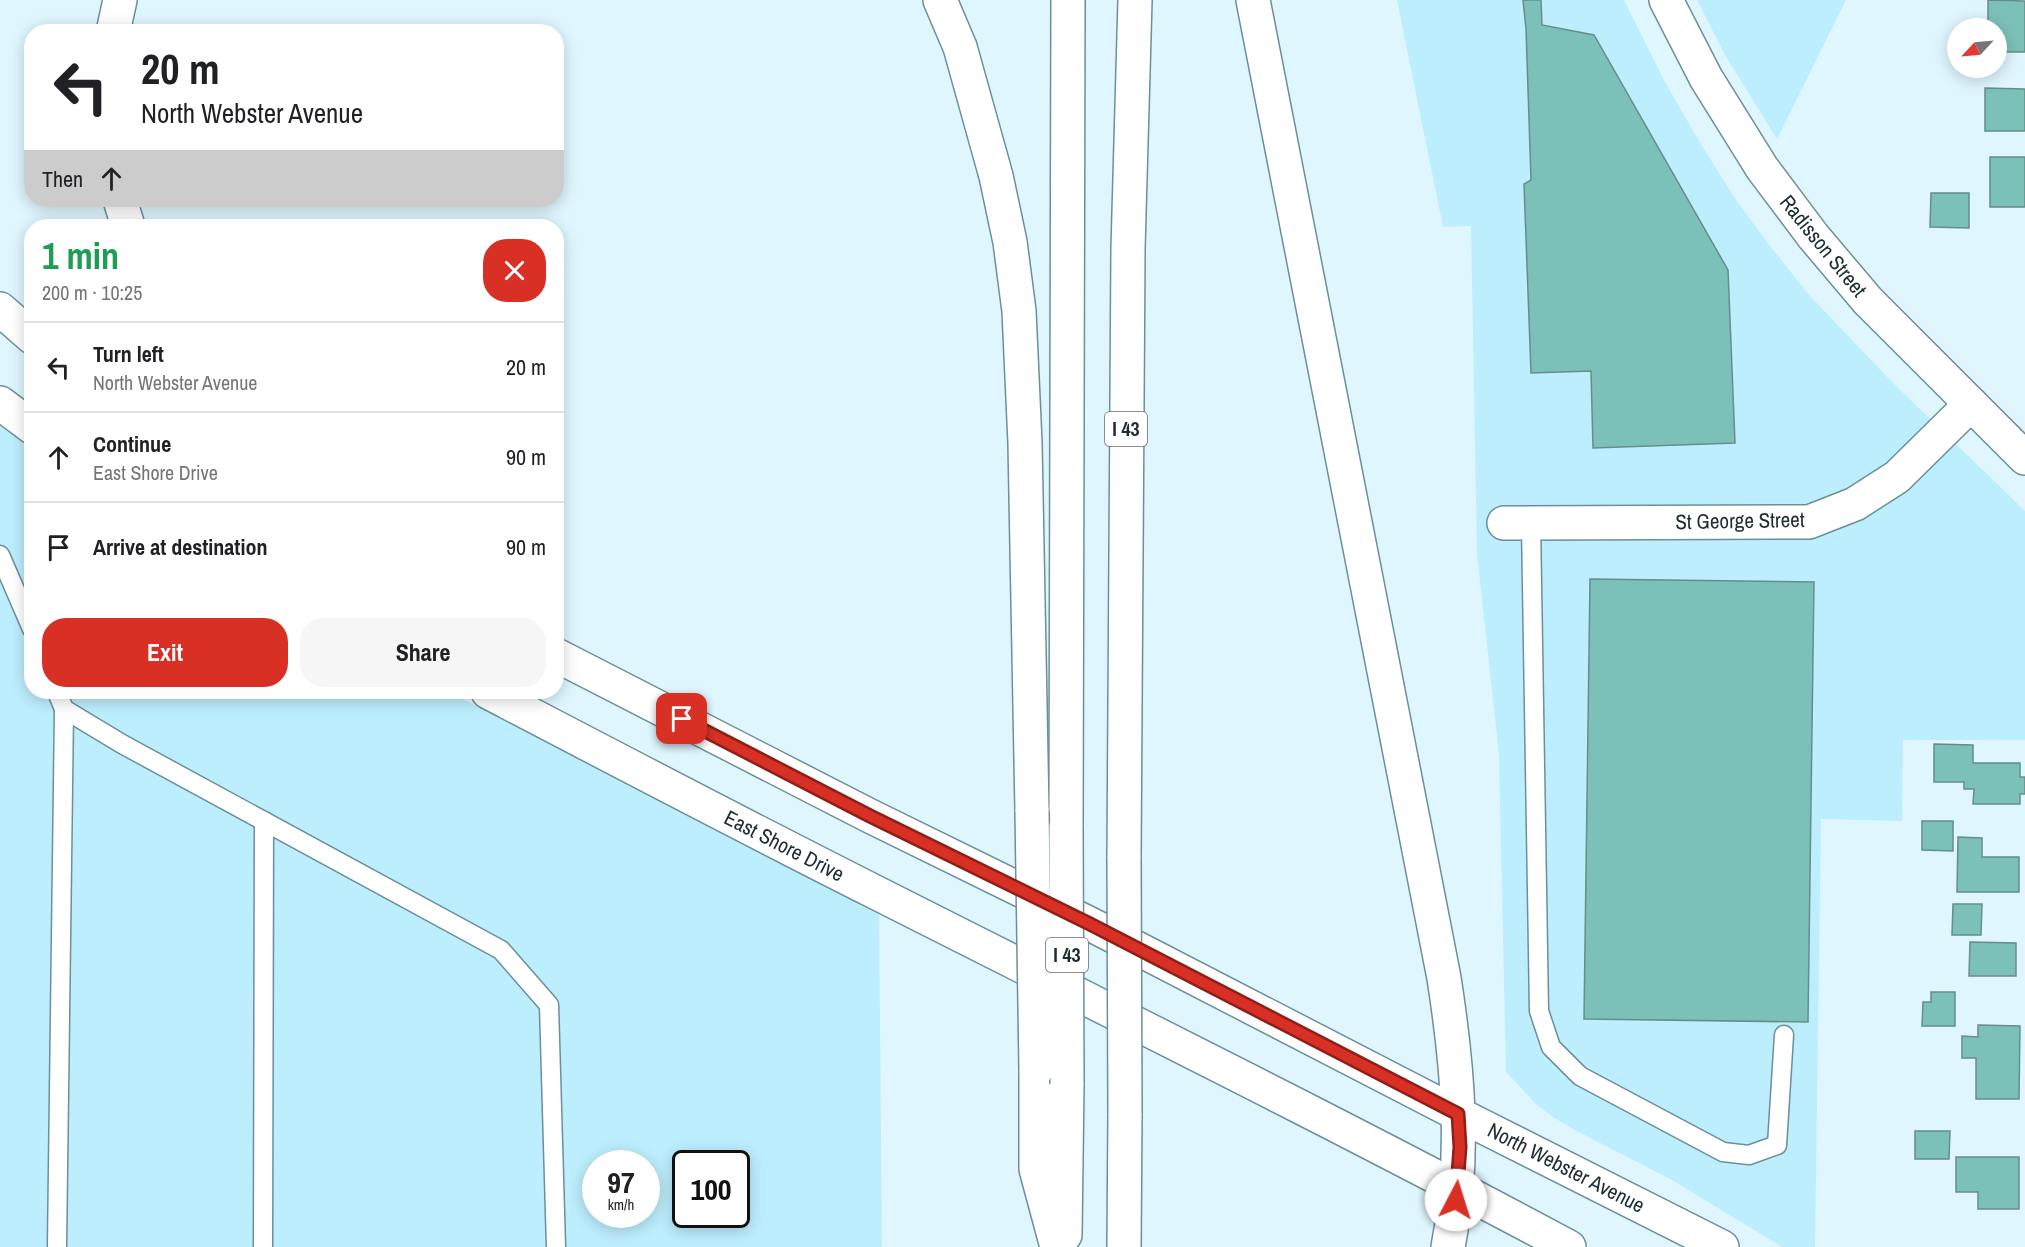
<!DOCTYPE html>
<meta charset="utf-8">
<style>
:root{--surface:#fff;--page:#f6f6f6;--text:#202124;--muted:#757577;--line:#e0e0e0;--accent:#d93025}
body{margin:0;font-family:"Archivo Narrow",sans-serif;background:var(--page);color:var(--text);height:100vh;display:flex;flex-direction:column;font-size:22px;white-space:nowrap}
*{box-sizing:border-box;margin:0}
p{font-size:20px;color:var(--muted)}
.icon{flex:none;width:33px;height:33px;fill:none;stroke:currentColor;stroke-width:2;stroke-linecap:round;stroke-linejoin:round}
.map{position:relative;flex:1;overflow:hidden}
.sheet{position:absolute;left:24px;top:219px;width:540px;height:480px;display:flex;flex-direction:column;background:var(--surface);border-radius:24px;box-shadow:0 3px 15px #0003}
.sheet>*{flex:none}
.guide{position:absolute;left:24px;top:24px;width:540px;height:183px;border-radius:24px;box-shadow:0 3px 15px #0003;background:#fff;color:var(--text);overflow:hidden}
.needle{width:39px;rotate:244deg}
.buttons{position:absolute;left:1947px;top:18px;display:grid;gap:12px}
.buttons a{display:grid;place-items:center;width:60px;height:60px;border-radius:50%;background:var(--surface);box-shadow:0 3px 15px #0003;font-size:30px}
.speed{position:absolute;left:582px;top:1150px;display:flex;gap:12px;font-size:30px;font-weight:700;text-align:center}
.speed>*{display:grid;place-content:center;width:78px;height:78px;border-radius:50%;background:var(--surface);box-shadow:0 3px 15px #0003;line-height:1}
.speed small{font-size:15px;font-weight:400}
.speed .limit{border:3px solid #111;border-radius:9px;background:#fff;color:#111}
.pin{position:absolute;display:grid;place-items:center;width:51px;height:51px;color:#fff;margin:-26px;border-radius:12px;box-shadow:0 3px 9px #0006}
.me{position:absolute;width:66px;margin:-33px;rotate:5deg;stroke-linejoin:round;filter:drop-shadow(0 0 4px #0008)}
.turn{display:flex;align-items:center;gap:21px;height:126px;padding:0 18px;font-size:27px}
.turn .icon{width:78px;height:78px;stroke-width:2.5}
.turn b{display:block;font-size:42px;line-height:51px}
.then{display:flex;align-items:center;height:57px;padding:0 18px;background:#0003;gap:12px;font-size:22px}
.round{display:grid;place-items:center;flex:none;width:63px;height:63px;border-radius:24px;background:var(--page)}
.summary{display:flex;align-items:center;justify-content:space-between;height:102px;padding:0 18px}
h1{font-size:36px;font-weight:800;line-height:45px;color:#1e9e55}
.action{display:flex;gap:12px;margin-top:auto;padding:12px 18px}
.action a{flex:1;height:69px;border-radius:24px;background:var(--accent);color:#fff;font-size:24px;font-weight:800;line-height:69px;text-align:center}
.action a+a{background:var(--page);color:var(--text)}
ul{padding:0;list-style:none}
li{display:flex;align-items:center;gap:18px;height:90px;padding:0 18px;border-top:2px solid var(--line)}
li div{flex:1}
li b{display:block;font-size:22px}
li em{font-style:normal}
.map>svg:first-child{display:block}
.built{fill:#bdeefd;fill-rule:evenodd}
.building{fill:#7cc1b9;stroke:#668d88;stroke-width:1.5}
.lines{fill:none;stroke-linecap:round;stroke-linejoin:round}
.service-casing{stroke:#6b8f9b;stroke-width:21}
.minor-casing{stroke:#6b8f9b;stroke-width:36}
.secondary-casing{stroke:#6b8f9b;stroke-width:36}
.motorway-casing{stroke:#6b8f9b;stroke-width:36}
.service{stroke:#fff;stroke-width:18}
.minor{stroke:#fff;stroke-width:33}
.secondary{stroke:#fff;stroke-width:33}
.motorway{stroke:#fff;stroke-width:33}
.motorway-bridge-casing{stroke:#6b8f9b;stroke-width:36;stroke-linecap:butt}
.motorway-bridge{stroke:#fff;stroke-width:33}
.route-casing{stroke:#8d1f18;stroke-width:15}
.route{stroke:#d93025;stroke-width:10}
.labels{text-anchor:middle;stroke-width:6;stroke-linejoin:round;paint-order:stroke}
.shield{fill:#fff;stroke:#626c70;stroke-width:1.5}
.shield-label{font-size:20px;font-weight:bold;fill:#1e2d32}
.street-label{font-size:21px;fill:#1e2d32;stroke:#fff}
</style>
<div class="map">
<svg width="2025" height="1247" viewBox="0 0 2025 1247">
<rect width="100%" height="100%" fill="#dff6fe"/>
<g class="built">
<polygon points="1397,0 1624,0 1665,82 1699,141 1736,200 1770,246 1809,295 1892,382 2025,511 2025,740 1903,740 1902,821 1821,819 1815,1247 1782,1247 1672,1180 1575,1130 1553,1117 1537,1105 1506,1072 1499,755 1477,553 1471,226 1443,227"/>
<polygon points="1697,0 1846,0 1777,139 1725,55"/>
<path d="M 0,420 L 31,443 L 32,692 L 449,692 L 879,913 L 882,1247 L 0,1247 ZM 596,1164 L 646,1164 L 646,1215 L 596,1215 ZM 686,1164 L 736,1164 L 736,1215 L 686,1215 Z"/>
</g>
<g class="building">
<polygon points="1523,0 1541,0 1542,25 1594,35 1728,270 1735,443 1593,448 1591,371 1531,373 1524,184 1531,180 1526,29"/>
<polygon points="1988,0 2025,1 2025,52 1996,52 1996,28 1971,28 1971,22 1988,22"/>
<polygon points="1985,88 2025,89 2025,131 1985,131"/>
<rect x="1990" y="157" width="35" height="50"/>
<polygon points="1931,193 1969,193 1969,228 1930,227"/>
<polygon points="1590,579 1814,582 1808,1022 1584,1019"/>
<polygon points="1934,744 1973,745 1973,763 2020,763 2020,777 2025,777 2025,794 2020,794 2020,804 1973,804 1974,789 1964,789 1964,782 1934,782"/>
<polygon points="1922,821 1953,821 1953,851 1922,850"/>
<polygon points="1958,837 1982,838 1982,857 2019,857 2019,892 1957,892"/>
<polygon points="1953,904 1982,904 1981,935 1952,935"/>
<polygon points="1970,942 2016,943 2016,976 1969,976"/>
<polygon points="1931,992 1955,992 1955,1026 1922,1026 1923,1002 1931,1002"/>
<polygon points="1978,1025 2020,1026 2019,1099 1976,1099 1976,1058 1962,1058 1962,1036 1978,1037"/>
<polygon points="1915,1131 1950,1131 1949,1159 1915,1159"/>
<polygon points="1956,1157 2019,1157 2019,1209 1978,1209 1978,1192 1956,1192"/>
</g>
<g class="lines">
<g class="service-casing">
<g id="service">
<polyline points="1531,523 1539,1011 1551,1047 1580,1076 1723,1152 1749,1155 1777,1145 1784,1035"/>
<polyline points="0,555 32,629"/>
<polyline points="57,692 64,709 122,744 501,950 549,1005 556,1247"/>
<polyline points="57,1247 64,709"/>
<polyline points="263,1247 264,821"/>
</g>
</g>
<g class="minor-casing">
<g id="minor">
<polyline points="1666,0 1706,78 1762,168 1813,236 1868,301 2025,458"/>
<polyline points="1504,523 1809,522 1855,504 1897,477 1971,404"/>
</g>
</g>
<g class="secondary-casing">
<g id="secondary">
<polyline points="0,309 32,337"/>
<polyline points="0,403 32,427"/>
<polyline points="556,655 870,816 1090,924 1458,1114 1722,1247"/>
<path d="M 488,692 C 616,759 744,826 873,891 C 1106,1009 1339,1124 1569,1247"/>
</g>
</g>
<g class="motorway-casing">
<g id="motorway">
<polyline points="940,0 960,47 996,176 1010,242 1019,311 1025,443 1032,811"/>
<path d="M 1253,0 L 1444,978 C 1458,1068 1466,1158 1448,1247"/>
<polyline points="113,32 120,0"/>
<polyline points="120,200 128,226"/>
<polyline points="1066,827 1068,0"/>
<polyline points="1124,858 1128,249 1135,0"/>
<polyline points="1036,1070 1036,1169 1057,1247"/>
<polyline points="1065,1235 1067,1084"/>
<polyline points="1124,1247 1125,1113"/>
</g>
</g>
<use href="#service" class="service"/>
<use href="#minor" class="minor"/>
<use href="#secondary" class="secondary"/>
<use href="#motorway" class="motorway"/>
<g class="motorway-bridge-casing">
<g id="motorway-bridge">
<polyline points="1032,811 1036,1070"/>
<polyline points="1066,827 1067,1084"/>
<polyline points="1124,858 1125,1113"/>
</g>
</g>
<use href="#motorway-bridge" class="motorway-bridge"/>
</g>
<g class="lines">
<g class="route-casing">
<polyline id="route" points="682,719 870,816 1090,924 1458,1114 1460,1147 1456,1200"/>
</g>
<use href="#route" class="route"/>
</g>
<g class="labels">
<g class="shield">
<rect x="1105" y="412" width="42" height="34" rx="4.5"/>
<rect x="1046" y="938" width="42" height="34" rx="4.5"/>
</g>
<g class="shield-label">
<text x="1126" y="436">I 43</text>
<text x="1067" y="962">I 43</text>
</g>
<g class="street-label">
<text transform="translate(1823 246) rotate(51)" y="7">Radisson Street</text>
<text transform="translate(1740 521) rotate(-1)" y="7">St George Street</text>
<text transform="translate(784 846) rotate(27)" y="7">East Shore Drive</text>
<text transform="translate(1566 1168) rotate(27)" y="7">North Webster Avenue</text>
</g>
</g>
</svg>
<div class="buttons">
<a><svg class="needle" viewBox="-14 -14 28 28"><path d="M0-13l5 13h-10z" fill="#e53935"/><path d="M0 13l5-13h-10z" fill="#757577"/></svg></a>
</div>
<div class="speed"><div>97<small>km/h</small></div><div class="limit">100</div></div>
<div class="pin" style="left:682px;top:719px;background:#d93025"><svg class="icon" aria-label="arrive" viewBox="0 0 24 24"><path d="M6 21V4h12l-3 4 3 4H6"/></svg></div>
<svg class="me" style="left:1456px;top:1200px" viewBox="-20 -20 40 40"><circle r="19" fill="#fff"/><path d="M0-13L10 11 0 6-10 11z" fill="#d93025"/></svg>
<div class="guide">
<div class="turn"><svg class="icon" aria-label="left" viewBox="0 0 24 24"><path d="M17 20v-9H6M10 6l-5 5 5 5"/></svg><div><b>20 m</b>North Webster Avenue</div></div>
<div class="then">Then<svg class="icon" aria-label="ahead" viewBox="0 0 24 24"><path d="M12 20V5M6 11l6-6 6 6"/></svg></div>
</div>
<section class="sheet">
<div class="summary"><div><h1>1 min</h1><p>200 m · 10:25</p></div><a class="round" style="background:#d93025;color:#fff"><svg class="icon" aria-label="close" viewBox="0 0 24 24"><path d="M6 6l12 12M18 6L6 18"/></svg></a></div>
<ul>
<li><svg class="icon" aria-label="left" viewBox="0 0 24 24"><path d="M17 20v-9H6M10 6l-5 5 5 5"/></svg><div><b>Turn left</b><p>North Webster Avenue</p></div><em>20 m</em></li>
<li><svg class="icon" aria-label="ahead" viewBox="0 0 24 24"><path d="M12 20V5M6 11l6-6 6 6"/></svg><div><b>Continue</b><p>East Shore Drive</p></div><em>90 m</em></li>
<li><svg class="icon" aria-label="arrive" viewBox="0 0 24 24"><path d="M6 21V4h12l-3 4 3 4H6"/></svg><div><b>Arrive at destination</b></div><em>90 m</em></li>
</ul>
<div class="action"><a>Exit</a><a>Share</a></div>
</section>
</div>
